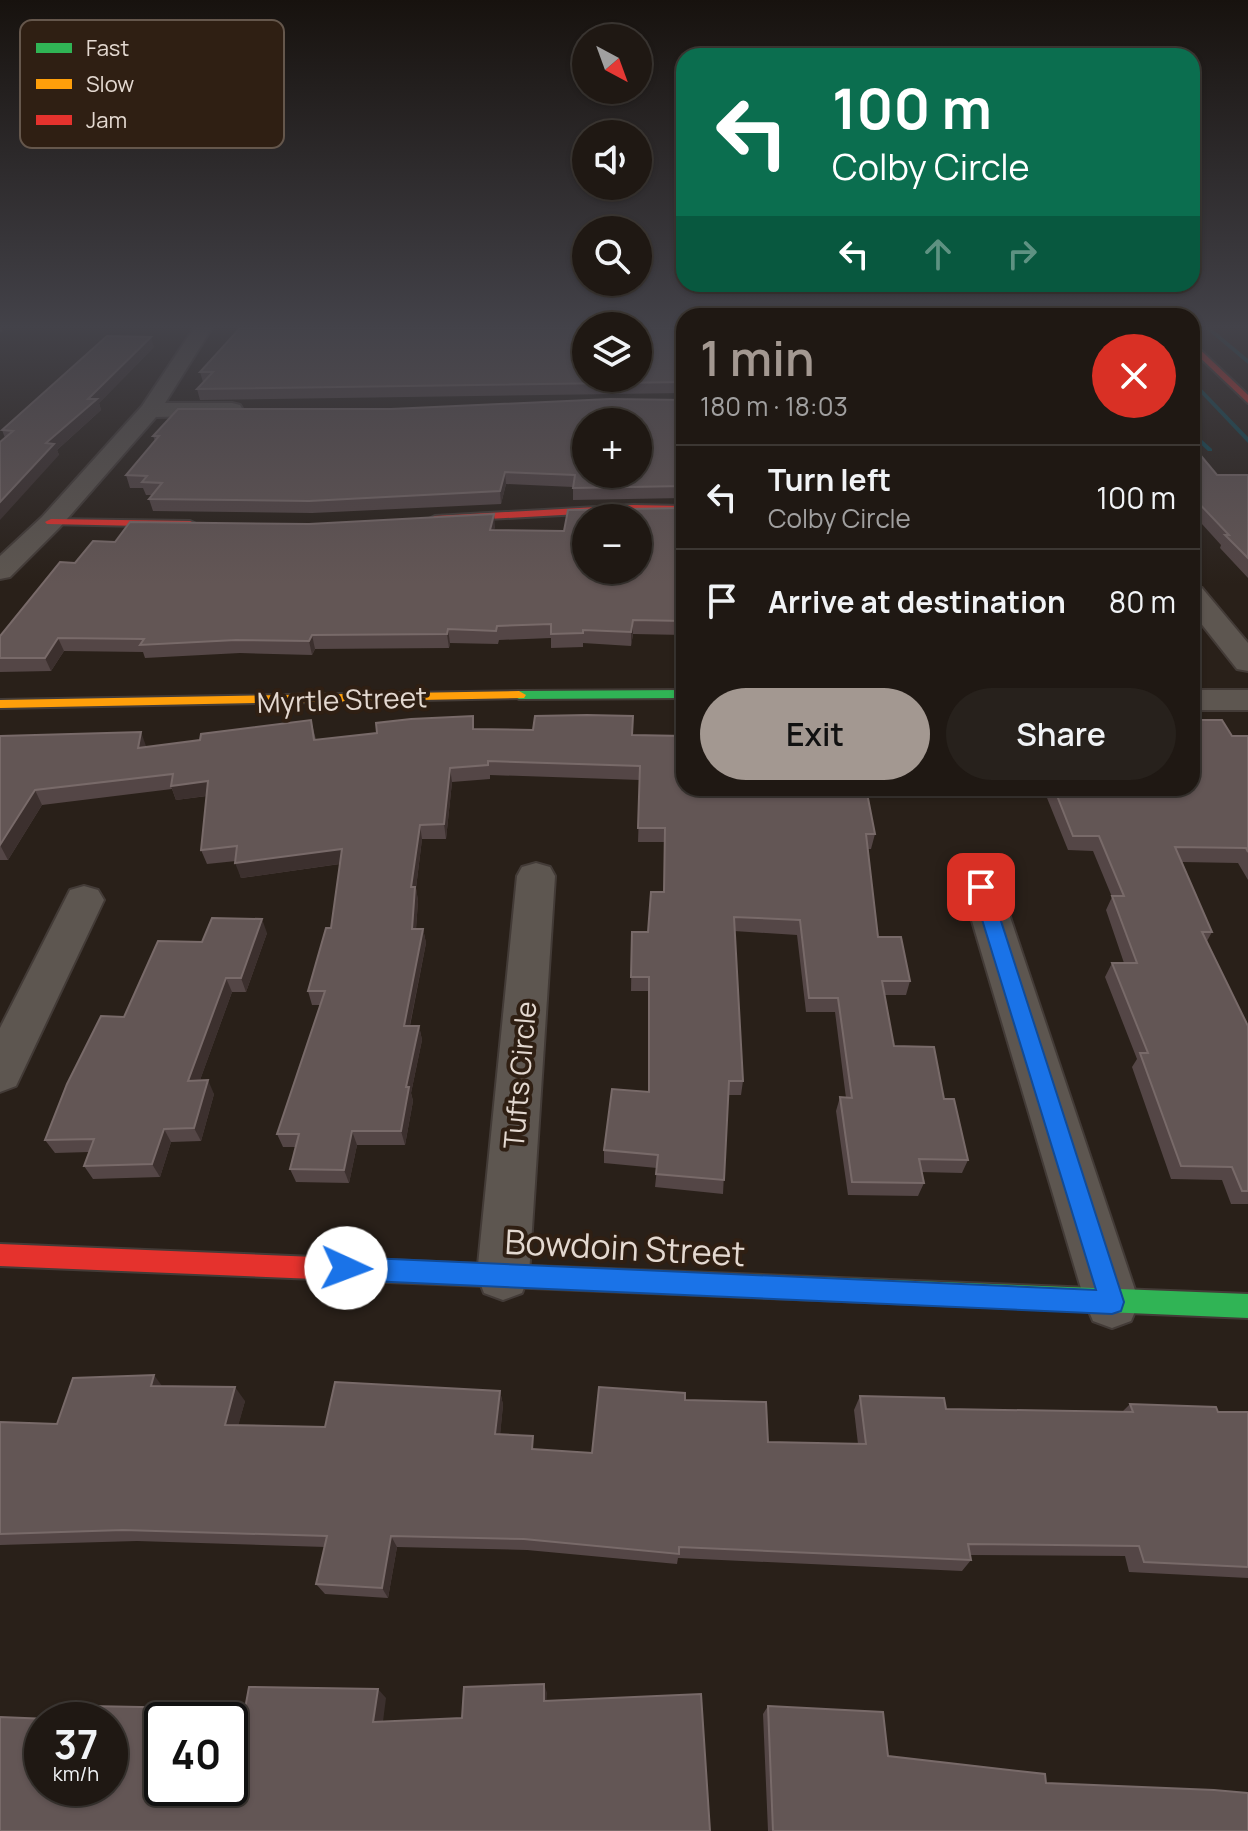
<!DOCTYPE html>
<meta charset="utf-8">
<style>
:root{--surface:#1f1813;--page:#27211c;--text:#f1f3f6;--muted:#a1a0a0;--line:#3c3733;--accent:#a39891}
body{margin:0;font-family:Manrope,sans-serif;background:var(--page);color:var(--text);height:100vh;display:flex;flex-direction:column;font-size:30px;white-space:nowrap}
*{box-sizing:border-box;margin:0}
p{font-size:26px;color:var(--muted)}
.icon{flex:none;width:44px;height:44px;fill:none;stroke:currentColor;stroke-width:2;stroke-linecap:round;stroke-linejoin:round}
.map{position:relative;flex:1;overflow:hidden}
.panel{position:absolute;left:676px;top:308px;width:524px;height:488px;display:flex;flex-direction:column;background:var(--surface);border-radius:24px;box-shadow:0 2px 6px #0004,0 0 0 2px var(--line)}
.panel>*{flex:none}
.guide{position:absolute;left:676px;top:48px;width:524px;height:244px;border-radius:24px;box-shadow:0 2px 6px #0004,0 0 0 2px var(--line);background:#0b6e4f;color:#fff;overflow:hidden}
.needle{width:52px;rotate:139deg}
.buttons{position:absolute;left:572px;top:24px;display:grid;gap:16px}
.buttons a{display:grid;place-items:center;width:80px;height:80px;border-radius:50%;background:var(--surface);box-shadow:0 2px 6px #0004,0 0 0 2px var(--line);font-size:40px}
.speed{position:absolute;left:24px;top:1702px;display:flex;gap:16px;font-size:40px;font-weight:700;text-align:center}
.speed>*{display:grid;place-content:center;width:104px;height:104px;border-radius:50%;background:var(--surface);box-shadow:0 2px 6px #0004,0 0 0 2px var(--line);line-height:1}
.speed small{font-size:20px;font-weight:400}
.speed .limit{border:4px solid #111;border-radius:12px;background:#fff;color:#111}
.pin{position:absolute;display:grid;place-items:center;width:68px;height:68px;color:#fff;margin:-34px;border-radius:16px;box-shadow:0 4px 12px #0006}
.me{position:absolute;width:88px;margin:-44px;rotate:92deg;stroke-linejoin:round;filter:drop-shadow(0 0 6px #0008)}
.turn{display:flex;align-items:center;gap:28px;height:168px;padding:0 24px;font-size:36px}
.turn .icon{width:104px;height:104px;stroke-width:2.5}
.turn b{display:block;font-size:56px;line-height:68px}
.lanes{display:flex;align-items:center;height:76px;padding:0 24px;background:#0003;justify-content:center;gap:40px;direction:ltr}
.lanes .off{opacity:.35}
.round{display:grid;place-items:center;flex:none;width:84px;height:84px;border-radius:42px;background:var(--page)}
.headline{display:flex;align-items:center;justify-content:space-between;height:136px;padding:0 24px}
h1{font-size:48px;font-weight:600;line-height:60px;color:var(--accent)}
.button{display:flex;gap:16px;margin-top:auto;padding:16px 24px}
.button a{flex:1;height:92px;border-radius:48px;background:var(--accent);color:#111;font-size:32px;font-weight:600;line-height:92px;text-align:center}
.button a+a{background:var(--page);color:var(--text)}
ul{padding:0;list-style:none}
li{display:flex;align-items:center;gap:24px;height:104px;padding:0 24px;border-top:2px solid var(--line)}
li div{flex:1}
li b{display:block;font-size:30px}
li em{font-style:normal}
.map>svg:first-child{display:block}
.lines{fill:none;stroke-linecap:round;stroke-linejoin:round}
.stream{fill:#074b58;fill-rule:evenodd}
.street-casing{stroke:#433b37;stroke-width:4}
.fast-casing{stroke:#433b37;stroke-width:4}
.slow-casing{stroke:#433b37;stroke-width:4}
.jam-casing{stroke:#433b37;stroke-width:4}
.path{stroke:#615b56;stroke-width:3;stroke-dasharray:2 3;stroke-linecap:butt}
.street{fill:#5d5650;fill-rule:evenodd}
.fast{fill:#30b455;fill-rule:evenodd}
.slow{fill:#ff9f0a;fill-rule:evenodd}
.jam{fill:#e5322d;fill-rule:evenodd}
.wall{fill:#544646}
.shaded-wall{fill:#3c302e}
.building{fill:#635655;stroke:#786a69;stroke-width:2;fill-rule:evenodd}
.route{fill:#1a73e8;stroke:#114b97;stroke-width:2}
.labels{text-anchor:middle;stroke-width:8;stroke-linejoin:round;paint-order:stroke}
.street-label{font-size:28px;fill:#e4d9d1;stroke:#2f1f13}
.near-street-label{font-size:34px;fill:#e4d9d1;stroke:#2f1f13}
.key{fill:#2f1f13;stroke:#65574c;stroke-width:2}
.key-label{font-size:22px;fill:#e4d9d1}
</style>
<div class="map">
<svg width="1248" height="1831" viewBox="0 0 1248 1831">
<rect width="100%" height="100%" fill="#292019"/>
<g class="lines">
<g class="stream">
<polygon points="1205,328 1211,328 1248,359 1248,364"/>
<polygon points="1192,379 1248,437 1248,443 1192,384"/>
<polygon points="1192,431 1212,449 1212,451 1208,451 1192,436"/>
</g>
<g class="street-casing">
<g id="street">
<polygon points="194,328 212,328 165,403 232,403 240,405 243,410 240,415 156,417 60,527 10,577 0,579 0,556 42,517 142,406"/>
<polygon points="1192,585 1202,588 1248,643 1248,671 1237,669 1192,612"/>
<rect x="1192" y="690" width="56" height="20"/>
<polygon points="536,863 550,867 555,876 529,1275 522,1293 503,1300 484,1293 477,1275 517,876 522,867"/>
<polygon points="981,873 995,877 1000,887 1139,1302 1131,1321 1112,1328 1093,1321 1085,1302 962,887 967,877"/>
<polygon points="84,886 98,890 104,900 16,1086 0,1092 0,1028 70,890"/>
</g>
</g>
<g class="fast-casing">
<g id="fast">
<polygon points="684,690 684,698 519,699 512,695 519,691"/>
<polygon points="532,1266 1248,1294 1248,1318 532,1288 524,1285 520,1277 524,1269"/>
</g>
</g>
<g class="slow-casing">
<polygon id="slow" points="519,691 526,695 524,698 0,708 0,700"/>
</g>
<g class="jam-casing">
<g id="jam">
<polygon points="1192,342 1248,395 1248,403 1192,350"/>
<polygon points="633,505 684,506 684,512 633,511 435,522 429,519 435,516"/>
<polygon points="51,519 190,521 196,524 190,527 47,524 45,522"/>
<polygon points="0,1244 532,1266 540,1269 544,1277 540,1285 532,1288 0,1266"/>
</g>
</g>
<polyline class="path" points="0,331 3,328"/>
<use href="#street" class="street"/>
<use href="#fast" class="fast"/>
<use href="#slow" class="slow"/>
<use href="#jam" class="jam"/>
</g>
<g class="wall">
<polygon points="684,328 684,393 200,400 197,389 203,382 200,372"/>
<polygon points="154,347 99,403 101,410 57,450 59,455 5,438 2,430"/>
<polygon points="684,400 684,498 573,500 573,487 506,484 501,504 312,513 153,511 149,499 152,495 146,495 143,488 130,488 126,475 155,441 153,436 391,409"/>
<polygon points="1192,445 1217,475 1248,475 1248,578 1220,548 1221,545 1192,513"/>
<polygon points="684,508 684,635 633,634 631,646 583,643 583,647 551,648 551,638 499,640 498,644 450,643 449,648 315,649 312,655 240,653 145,658 143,652 64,651 51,671 0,672 0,636 75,563 115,542 495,526 494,530 564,531"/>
<polygon points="311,720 316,740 475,729 633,735 875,834 871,849 868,849 878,937 910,981 906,995 885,995 894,1046 944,1099 968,1160 962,1173 921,1172 924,1183 918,1196 848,1195 836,1111 840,1097 846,1098 835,1012 806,1012 797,935 734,931 743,1081 741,1095 728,1095 723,1194 655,1187 657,1168 604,1163 604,1150 648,1092 649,991 631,991 632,932 648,932 664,892 664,842 638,842 640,780 490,775 490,779 452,782 446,839 422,839 416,888 418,901 416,929 423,929 426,943 410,1026 419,1026 422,1040 411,1093 413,1101 405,1145 357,1145 349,1183 296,1182 290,1169 296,1147 283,1147 277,1134 320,1005 312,1005 308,991 331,928 340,864 241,878 236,861 207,864 201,850 207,796 176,800 172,789 42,805 8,860 0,860 0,736 146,746 146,747 200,740"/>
<polygon points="1232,736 1248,736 1248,880 1238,863 1182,862 1212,932 1207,941 1248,1026 1248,1204 1231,1204 1222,1180 1171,1179 1132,1067 1137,1059 1105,977 1112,963 1124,963 1106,910 1112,897 1093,851 1068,850 1043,788 1192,788"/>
<polygon points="267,933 246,992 232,992 200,1080 214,1094 201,1141 171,1142 160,1177 93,1179 84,1166 89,1152 55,1153 45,1140 124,1017 202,942"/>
<polygon points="163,1386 245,1401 238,1425 325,1427 500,1391 503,1405 500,1434 536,1449 592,1453 685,1400 768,1442 858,1444 854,1410 860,1396 946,1409 1123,1411 1130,1404 1218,1412 1248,1412 1248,1578 1129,1572 1125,1556 970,1555 971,1560 962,1571 678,1558 677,1564 527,1550 397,1547 388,1598 325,1594 316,1584 325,1547 137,1541 0,1545 0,1422 57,1424"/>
<polygon points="768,1706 888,1756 1046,1783 1248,1831 768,1831 763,1714"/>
</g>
<g class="shaded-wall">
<polygon points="151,337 154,347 99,403 101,410 57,450 59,455 0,520 0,502 46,443 88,399"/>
<polygon points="505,472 506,484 501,504 500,491"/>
<polygon points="494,514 495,526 491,542 490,530"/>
<polygon points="633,620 633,634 631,646 631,632"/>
<polygon points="448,629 450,643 449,648 447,634"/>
<polygon points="312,635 315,649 312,655 309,641"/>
<polygon points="58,638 64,651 51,671 45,658"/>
<polygon points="141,732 146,746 143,762 138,748"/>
<polygon points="450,768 452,782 446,839 444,824"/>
<polygon points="208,781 213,795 176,800 171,786"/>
<polygon points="35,790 42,805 8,860 0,845"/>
<polygon points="420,825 422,839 416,888 418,901 415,943 412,929 411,887"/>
<polygon points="342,849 346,863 241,878 235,863"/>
<polygon points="262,919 267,933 246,992 241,978"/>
<polygon points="423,929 426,943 407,1039 404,1026"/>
<polygon points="226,978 232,992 195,1094 188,1081"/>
<polygon points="419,1026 422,1040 411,1093 413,1101 405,1145 401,1131 406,1087"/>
<polygon points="208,1080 214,1094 201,1141 194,1128"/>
<polygon points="164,1129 171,1142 160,1177 152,1164"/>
<polygon points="352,1131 357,1145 349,1183 344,1170"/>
<polygon points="154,1375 165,1390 151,1386"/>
<polygon points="235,1387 245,1401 235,1438 225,1425"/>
<polygon points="500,1391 503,1405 499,1447 495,1434"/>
<polygon points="391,1536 397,1547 388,1598 382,1588"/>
<polygon points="544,1684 547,1693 546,1710 544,1701"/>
<polygon points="378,1689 386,1698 382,1729 373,1722"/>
</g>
<g class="building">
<polygon points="240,328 586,328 586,378 638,378 638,328 684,328 684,382 197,389 213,372 200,372"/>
<polygon points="107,336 151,337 88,399 97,399 46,443 54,444 0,502 0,442 13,431 2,430"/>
<path d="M 610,399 L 684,400 L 684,486 L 573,488 L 575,475 L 505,472 L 500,491 L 309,501 L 149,499 L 162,483 L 142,482 L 147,476 L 126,475 L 159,436 L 153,436 L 178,409 L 391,409 ZM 586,422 L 638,422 L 638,474 L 586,474 Z"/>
<polygon points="1192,445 1217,475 1248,475 1248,558 1225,535 1229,535 1192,496"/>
<path d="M 684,508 L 684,621 L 633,620 L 631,632 L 583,630 L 583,633 L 551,634 L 551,624 L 497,626 L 496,631 L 448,629 L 447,634 L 312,635 L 309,641 L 236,640 L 140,645 L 144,639 L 58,638 L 45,658 L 0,658 L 0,636 L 60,562 L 75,563 L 93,541 L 115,542 L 130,522 L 309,524 L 494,514 L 490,530 L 564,531 L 568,510 ZM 586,518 L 638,518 L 638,570 L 586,570 Z"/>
<polygon points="587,715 633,716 632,735 684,736 684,788 866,788 875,834 866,834 878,937 901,937 910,981 882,981 894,1046 934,1047 944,1099 954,1099 968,1160 919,1159 924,1183 852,1182 840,1097 852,1098 838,998 809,998 800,920 734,917 743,1081 729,1081 724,1180 656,1174 658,1155 604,1150 612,1089 649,1092 649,977 631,977 632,932 648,932 651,892 664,892 665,828 638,828 640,766 488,761 488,765 450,768 444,824 420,825 411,887 415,887 412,929 423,929 404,1026 419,1026 406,1087 409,1087 401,1131 352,1131 344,1170 290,1169 299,1134 277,1134 325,991 308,991 326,928 331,928 342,849 235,863 237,846 201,850 208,781 171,786 173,774 35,790 0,845 0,736 141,732 138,748 200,740 201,734 311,720 314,740 377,733 376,723 411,719 473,716 473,729 533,730 535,716"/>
<polygon points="1192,720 1222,720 1232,736 1248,736 1248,852 1246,848 1175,847 1212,932 1202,932 1248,1026 1248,1191 1242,1191 1232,1167 1181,1166 1140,1053 1148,1053 1112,963 1137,963 1112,896 1124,896 1099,836 1073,836 1054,788 1192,788"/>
<polygon points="212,918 262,919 241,978 226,978 188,1081 208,1080 194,1128 164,1129 152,1164 84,1166 94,1139 45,1140 67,1084 101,1016 124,1017 158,941 202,942"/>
<polygon points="154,1375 151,1386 235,1387 225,1425 325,1427 335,1382 500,1391 495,1434 533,1436 532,1449 592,1453 599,1387 685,1393 685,1400 766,1402 768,1442 866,1444 860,1396 944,1398 946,1409 1133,1412 1130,1404 1216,1407 1218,1412 1248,1412 1248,1567 1144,1562 1139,1546 968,1544 971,1560 679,1547 679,1554 524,1539 391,1536 382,1588 316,1584 327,1536 123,1530 0,1534 0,1422 57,1424 73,1378"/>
<path d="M 544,1684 L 544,1701 L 701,1694 L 710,1831 L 0,1831 L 0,1717 L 74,1720 L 42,1720 L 42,1788 L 110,1788 L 110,1720 L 85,1720 L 89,1706 L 245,1709 L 249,1687 L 378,1689 L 373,1722 L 462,1718 L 464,1687 ZM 162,1720 L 230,1720 L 230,1788 L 162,1788 Z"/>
<polygon points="768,1706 883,1712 888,1756 1045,1774 1046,1783 1214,1790 1248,1793 1248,1831 773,1831"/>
</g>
<linearGradient id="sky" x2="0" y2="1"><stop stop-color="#17120e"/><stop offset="0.56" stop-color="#434249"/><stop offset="1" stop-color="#434249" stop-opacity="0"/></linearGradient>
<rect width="1248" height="584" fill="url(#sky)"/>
<polygon class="route" points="981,881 990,887 1124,1302 1121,1311 1112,1314 346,1280 337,1276 334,1268 337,1260 346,1257 1096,1290 972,887"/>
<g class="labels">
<g class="street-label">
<text transform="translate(342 700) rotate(-2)" y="10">Myrtle Street</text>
<text transform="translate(520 1075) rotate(-85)" y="10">Tufts Circle</text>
</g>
<g class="near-street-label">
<text transform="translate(625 1248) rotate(3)" y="12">Bowdoin Street</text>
</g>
</g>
<rect x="20" y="20" width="264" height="128" rx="12" class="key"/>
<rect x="36" y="43" width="36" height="10" fill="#30b455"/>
<rect x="36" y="79" width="36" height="10" fill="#ff9f0a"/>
<rect x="36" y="115" width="36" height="10" fill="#e5322d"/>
<g class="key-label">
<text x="86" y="56">Fast</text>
<text x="86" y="92">Slow</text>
<text x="86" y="128">Jam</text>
</g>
</svg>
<div class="buttons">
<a><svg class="needle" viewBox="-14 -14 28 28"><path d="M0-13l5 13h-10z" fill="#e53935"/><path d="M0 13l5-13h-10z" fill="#a1a0a0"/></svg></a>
<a><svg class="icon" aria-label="sound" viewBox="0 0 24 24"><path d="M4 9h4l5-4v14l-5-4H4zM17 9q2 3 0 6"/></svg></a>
<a><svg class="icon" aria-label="search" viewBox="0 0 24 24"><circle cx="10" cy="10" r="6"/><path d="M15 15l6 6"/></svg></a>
<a><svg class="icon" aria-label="layers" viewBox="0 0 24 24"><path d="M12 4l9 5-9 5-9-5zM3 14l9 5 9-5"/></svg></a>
<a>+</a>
<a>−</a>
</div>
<div class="speed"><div>37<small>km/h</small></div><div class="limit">40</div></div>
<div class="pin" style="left:981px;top:887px;background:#d93025"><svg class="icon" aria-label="arrive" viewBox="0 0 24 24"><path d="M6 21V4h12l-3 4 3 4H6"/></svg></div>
<svg class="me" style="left:346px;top:1268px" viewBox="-20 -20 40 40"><circle r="19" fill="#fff"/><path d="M0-13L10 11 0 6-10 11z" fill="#1a73e8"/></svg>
<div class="guide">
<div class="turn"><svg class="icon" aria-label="left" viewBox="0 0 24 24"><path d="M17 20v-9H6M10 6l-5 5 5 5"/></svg><div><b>100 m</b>Colby Circle</div></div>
<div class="lanes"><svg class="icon" aria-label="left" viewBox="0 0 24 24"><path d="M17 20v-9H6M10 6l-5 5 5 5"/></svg><svg class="icon off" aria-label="ahead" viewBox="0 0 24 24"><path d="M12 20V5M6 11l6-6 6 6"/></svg><svg class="icon off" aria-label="right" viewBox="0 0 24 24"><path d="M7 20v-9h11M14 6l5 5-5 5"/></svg></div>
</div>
<section class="panel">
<div class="headline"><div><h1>1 min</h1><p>180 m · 18:03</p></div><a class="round" style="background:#d93025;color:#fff"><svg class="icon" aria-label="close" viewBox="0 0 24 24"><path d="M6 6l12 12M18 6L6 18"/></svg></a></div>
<ul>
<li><svg class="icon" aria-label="left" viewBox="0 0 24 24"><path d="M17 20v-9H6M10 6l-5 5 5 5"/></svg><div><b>Turn left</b><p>Colby Circle</p></div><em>100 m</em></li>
<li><svg class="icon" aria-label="arrive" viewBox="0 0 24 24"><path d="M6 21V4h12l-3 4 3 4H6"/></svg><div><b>Arrive at destination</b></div><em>80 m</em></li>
</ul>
<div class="button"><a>Exit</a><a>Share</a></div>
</section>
</div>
